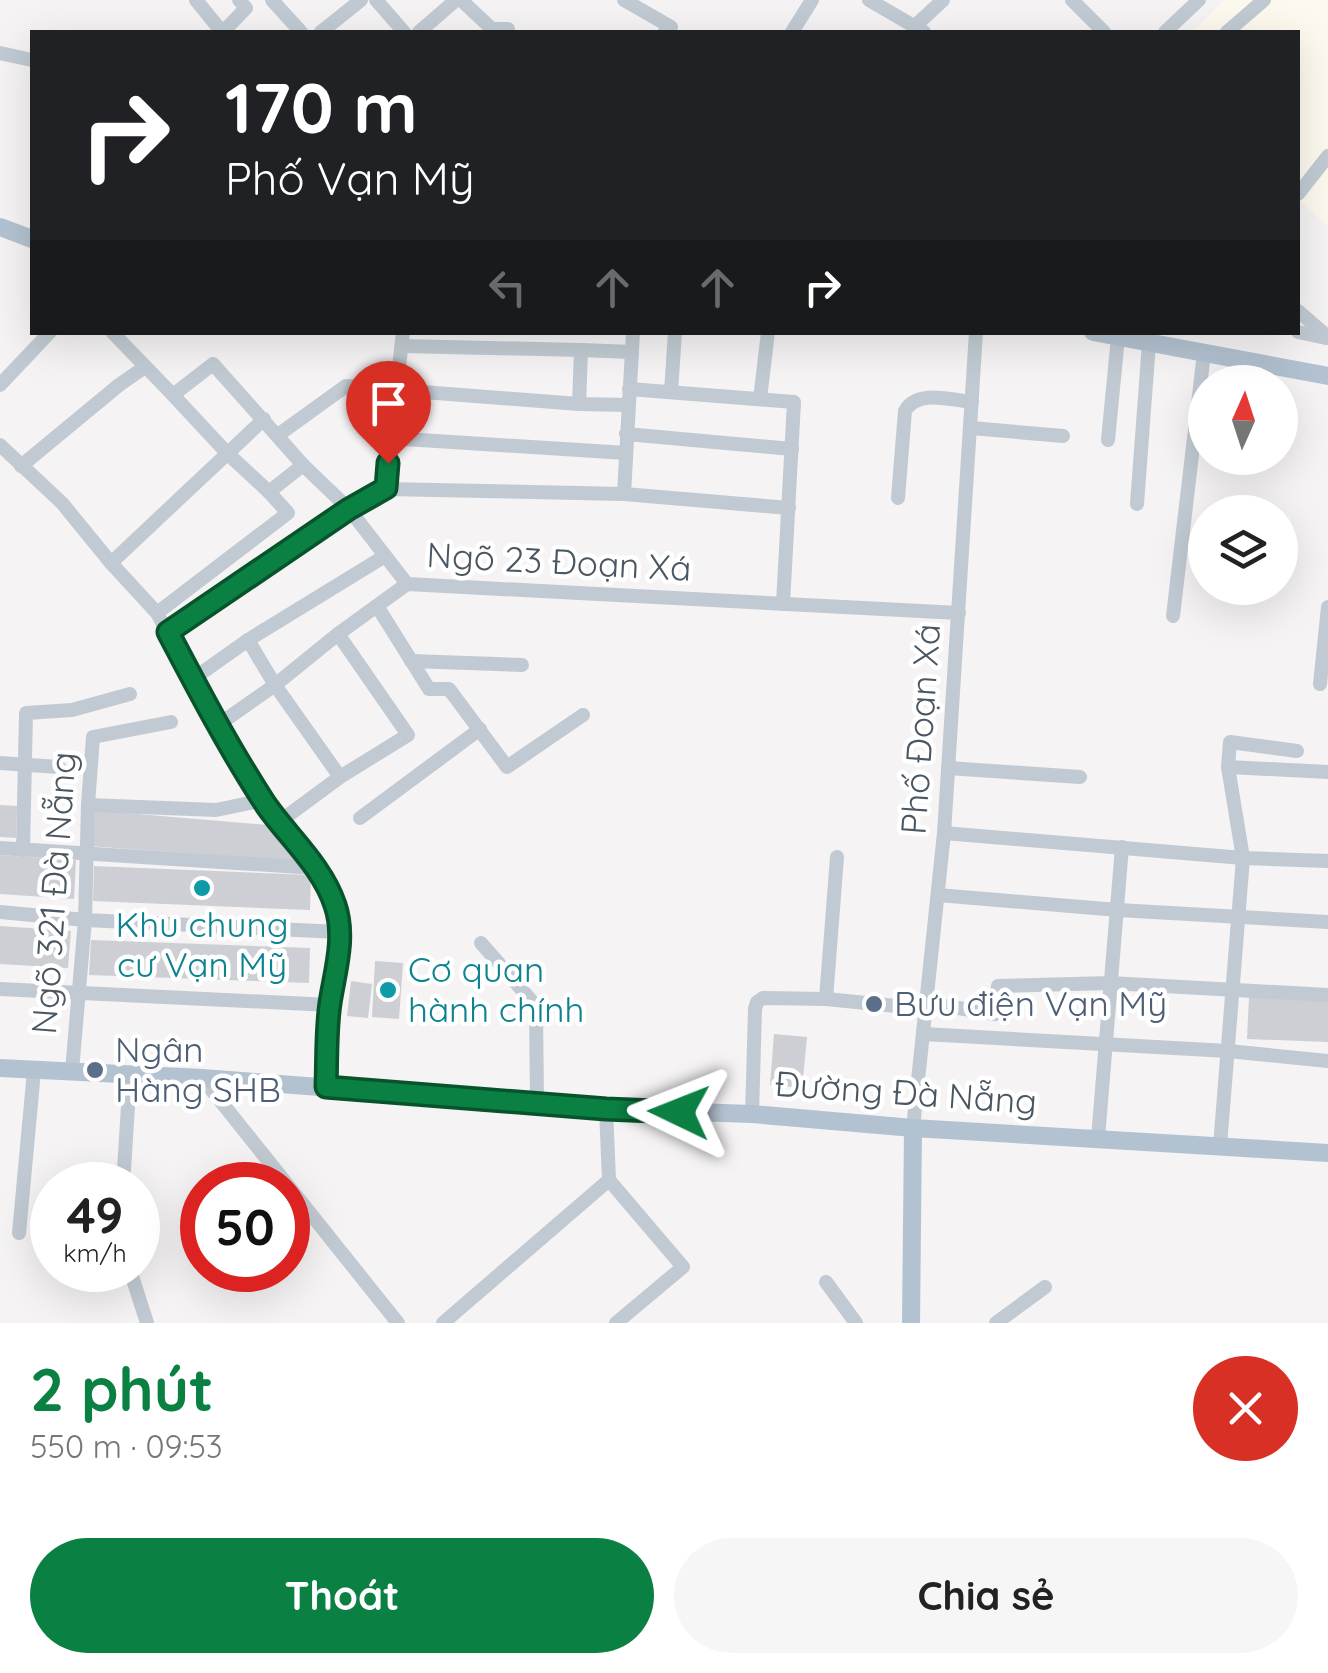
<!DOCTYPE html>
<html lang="vi">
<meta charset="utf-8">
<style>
:root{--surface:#fff;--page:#f6f6f6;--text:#222;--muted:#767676;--accent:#0b8043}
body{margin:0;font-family:Quicksand,sans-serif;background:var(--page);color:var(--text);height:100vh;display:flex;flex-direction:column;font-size:38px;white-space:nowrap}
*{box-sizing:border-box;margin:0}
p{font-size:32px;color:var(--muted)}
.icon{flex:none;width:55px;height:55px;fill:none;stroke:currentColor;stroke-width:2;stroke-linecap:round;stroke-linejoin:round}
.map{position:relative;height:1323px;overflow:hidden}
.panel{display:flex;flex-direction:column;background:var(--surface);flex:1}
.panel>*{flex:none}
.top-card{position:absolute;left:30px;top:30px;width:1270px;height:305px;border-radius:0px;box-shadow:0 10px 40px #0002;background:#202124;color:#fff;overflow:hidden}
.needle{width:65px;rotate:3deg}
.fabs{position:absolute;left:1188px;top:365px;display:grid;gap:20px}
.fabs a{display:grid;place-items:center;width:110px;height:110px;border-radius:50%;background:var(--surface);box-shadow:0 10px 40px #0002;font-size:50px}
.speed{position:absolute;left:30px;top:1162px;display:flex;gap:20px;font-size:50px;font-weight:700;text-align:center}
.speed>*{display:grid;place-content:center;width:130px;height:130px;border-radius:50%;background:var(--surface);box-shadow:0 10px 40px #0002;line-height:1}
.speed small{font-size:25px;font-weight:400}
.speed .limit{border:15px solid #d22;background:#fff;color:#111}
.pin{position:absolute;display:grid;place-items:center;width:85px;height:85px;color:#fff;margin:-102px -42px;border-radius:50% 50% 50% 0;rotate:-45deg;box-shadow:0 0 10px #0007}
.pin .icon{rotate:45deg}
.me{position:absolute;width:110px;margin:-55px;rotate:272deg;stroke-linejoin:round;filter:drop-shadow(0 0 8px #0008)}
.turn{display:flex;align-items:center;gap:35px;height:210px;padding:0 30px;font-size:45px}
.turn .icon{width:130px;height:130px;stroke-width:2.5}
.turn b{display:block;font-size:70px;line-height:85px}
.lanes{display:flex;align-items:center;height:95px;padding:0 30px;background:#0003;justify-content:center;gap:50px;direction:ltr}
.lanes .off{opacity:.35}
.round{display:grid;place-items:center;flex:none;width:105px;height:105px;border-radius:52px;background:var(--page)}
.summary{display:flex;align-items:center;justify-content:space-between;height:170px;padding:0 30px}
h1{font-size:60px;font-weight:700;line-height:75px;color:var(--accent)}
.action{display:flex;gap:20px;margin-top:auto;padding:20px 30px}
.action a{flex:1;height:115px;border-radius:60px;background:var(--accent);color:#fff;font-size:40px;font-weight:700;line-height:115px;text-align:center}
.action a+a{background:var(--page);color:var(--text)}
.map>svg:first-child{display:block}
.commercial{fill:#fdf9ef}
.building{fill:#cdcfd5}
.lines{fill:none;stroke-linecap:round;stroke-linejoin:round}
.minor{stroke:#c1cad2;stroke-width:14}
.major{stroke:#b3c2d1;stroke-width:18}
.route-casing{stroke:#07532c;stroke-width:25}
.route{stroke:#0b8043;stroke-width:18}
.culture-dot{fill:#0f9aa8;stroke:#fff;stroke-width:4}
.service-dot{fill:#5c6f8a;stroke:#fff;stroke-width:4}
.labels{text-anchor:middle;stroke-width:9;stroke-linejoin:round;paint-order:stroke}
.street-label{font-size:35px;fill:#4a5661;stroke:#fff}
.culture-label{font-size:35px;fill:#0d838f;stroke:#fff}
.service-label{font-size:35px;fill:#4e5e75;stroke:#fff;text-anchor:start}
</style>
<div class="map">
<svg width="1328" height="1323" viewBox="0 0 1328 1323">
<rect width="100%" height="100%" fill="#f5f3f3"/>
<polygon class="commercial" points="1225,0 1328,0 1328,226 1298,199 1298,32 1192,32"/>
<g class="building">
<polygon points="0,805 17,806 16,838 0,837"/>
<polygon points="90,810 268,825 306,862 88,846"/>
<polygon points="0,855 76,860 74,899 0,894"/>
<polygon points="94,866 311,875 310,910 93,901"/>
<polygon points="0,926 71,931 68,968 0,964"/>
<polygon points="91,940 310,948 309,983 89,975"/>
<polygon points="375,961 403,963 399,1019 372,1017"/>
<polygon points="351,981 372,984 368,1018 347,1016"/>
<polygon points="1249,997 1328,1000 1328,1042 1247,1039"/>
<polygon points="774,1034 807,1037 802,1088 770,1085"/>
</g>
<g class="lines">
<g class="minor">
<polyline points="196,0 222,32"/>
<polyline points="272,0 301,32"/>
<polyline points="376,0 404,32"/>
<polyline points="461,0 492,29 508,29"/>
<polyline points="624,0 671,27 665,32"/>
<polyline points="869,0 924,32"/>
<polyline points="1072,0 1104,32"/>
<polyline points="915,26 943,0"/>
<polyline points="223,32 246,8 239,0"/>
<polyline points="321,32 361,0"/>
<polyline points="419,32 456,0"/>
<polyline points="792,32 812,0"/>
<polyline points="1165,32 1199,0"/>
<polyline points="1227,32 1264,0"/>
<polyline points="0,53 32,60"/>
<polyline points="1298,194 1328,156"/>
<polyline points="1298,311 1328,337"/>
<polyline points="112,332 173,395 213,364 303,465 349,509 407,584 959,613"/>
<polyline points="1298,332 1326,338"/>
<polyline points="402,346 581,350 579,404"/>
<polyline points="581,350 632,352"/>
<polyline points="0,385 50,332"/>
<polyline points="629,389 794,402 783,604"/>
<polyline points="671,392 675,332"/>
<polyline points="173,395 227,453 269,492"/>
<polyline points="760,399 768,332"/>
<polyline points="971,428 1063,436"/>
<polyline points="626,434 792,449"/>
<polyline points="278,435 346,386 579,404 628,405"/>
<polyline points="389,438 626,453"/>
<polyline points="1108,440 1118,337"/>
<polyline points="0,445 62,503 111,563 157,613 218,725 279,822 316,868 336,906 340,932 338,965 330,1005 326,1087"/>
<polyline points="21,466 119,385 145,367"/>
<polyline points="385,489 624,494 789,508"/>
<polyline points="624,494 633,332"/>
<path d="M 898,498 L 905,411 C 917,389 951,400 972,402"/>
<polyline points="1137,504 1149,343"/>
<polyline points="111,563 264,419"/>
<polyline points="377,606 429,689 449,689 507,767 583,715"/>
<polyline points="157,613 288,513 269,492 303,465"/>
<polyline points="1173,616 1204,353"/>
<polyline points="168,632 349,509 385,489 403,332"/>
<polyline points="338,634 407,584"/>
<polyline points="248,640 275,685 340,777"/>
<polyline points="411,661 522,665"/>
<polyline points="193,679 248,640 385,556"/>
<polyline points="1320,684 1328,607"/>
<polyline points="218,725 275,685 338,634 408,735 340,777 279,822"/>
<polyline points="0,763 59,767"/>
<polyline points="1228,767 1328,772"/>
<polyline points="948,768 1080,777"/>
<polyline points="88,805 216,810 264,800"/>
<polyline points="360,818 480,729"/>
<polyline points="944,833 1243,858 1328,861"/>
<polyline points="0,848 316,868"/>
<polyline points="23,850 26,713 72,710 130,694"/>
<polyline points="938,895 1118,910 1328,922"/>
<polyline points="0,912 85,920 340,932"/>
<polyline points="481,943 536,1006 537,1102"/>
<polyline points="0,989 330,1005"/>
<polyline points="826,999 837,857"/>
<polyline points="927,1003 995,1014 998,986 1110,983 1328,995"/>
<polyline points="924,1034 1228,1051 1328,1061"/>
<polyline points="72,1071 85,920 88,805 93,737 171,722"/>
<polyline points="202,1078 398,1323"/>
<polyline points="606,1109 609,1180 683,1267 616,1323"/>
<polyline points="752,1114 755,1009 757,1002 763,998 826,999 926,1009"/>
<polyline points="913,1128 944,833 976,332"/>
<polyline points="1098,1138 1122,847"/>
<polyline points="1220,1146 1243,858 1228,767 1230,742 1297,751"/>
<polyline points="123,1185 130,1075"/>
<polyline points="19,1233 34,1071"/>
<polyline points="130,1270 147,1323"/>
<polyline points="826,1282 856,1323"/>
<polyline points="443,1323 609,1180"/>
<polyline points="996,1323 1045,1287"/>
</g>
<g class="major">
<polyline points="0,227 32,239"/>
<polyline points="1093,332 1328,376"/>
<polyline points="0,1068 202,1078 606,1109 752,1114 913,1128 1328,1153"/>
<polyline points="911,1323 913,1128"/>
</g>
</g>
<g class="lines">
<g class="route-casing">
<path id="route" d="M 388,463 L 386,488 L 349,509 L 168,632 C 199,691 230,750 266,805 C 289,838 322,866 335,905 C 346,937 335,971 330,1003 C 326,1030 327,1059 326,1087 L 606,1109 L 679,1112"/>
</g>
<use href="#route" class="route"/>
</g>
<g class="culture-dot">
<circle cx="202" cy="888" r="10"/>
<circle cx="388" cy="990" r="10"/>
</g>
<g class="service-dot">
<circle cx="874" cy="1004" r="10"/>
<circle cx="95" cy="1070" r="10"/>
</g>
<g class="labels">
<g class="street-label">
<text transform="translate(559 562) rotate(3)" y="12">Ngõ 23 Đoạn Xá</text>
<text transform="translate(921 729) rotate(-86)" y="12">Phố Đoạn Xá</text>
<text transform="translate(54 893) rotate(-86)" y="12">Ngõ 321 Đà Nẵng</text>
<text transform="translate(906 1093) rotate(4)" y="12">Đường Đà Nẵng</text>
</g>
<g class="culture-label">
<text x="202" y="937">Khu chung<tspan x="202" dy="40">cư Vạn Mỹ</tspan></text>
<text x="408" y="982" text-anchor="start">Cơ quan<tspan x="408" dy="40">hành chính</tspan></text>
</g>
<g class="service-label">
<text x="894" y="1016">Bưu điện Vạn Mỹ</text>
<text x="115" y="1062">Ngân<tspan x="115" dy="40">Hàng SHB</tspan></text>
</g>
</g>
</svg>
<div class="fabs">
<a><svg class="needle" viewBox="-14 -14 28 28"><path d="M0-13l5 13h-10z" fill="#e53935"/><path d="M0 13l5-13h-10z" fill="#767676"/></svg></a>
<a><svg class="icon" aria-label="layers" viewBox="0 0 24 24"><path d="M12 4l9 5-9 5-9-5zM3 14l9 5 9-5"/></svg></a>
</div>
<div class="speed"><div>49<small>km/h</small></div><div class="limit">50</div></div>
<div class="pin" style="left:388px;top:463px;background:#d93025"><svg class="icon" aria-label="arrive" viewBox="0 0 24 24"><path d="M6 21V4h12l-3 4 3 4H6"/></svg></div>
<svg class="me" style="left:679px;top:1112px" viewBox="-20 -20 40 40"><path d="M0-17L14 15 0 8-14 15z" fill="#0b8043" stroke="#fff" stroke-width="4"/></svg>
<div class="top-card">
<div class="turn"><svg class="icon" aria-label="right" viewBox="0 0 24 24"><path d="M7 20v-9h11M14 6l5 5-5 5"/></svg><div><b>170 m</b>Phố Vạn Mỹ</div></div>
<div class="lanes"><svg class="icon off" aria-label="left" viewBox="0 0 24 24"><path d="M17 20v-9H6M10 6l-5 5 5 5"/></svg><svg class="icon off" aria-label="ahead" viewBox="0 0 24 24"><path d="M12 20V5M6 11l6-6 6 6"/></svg><svg class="icon off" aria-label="ahead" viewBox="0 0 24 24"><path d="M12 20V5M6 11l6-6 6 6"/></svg><svg class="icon" aria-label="right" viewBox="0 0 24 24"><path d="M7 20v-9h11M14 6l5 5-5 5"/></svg></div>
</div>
</div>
<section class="panel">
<div class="summary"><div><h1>2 phút</h1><p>550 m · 09:53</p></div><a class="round" style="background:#d93025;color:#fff"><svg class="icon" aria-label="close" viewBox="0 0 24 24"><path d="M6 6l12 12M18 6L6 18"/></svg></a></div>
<div class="action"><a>Thoát</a><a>Chia sẻ</a></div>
</section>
